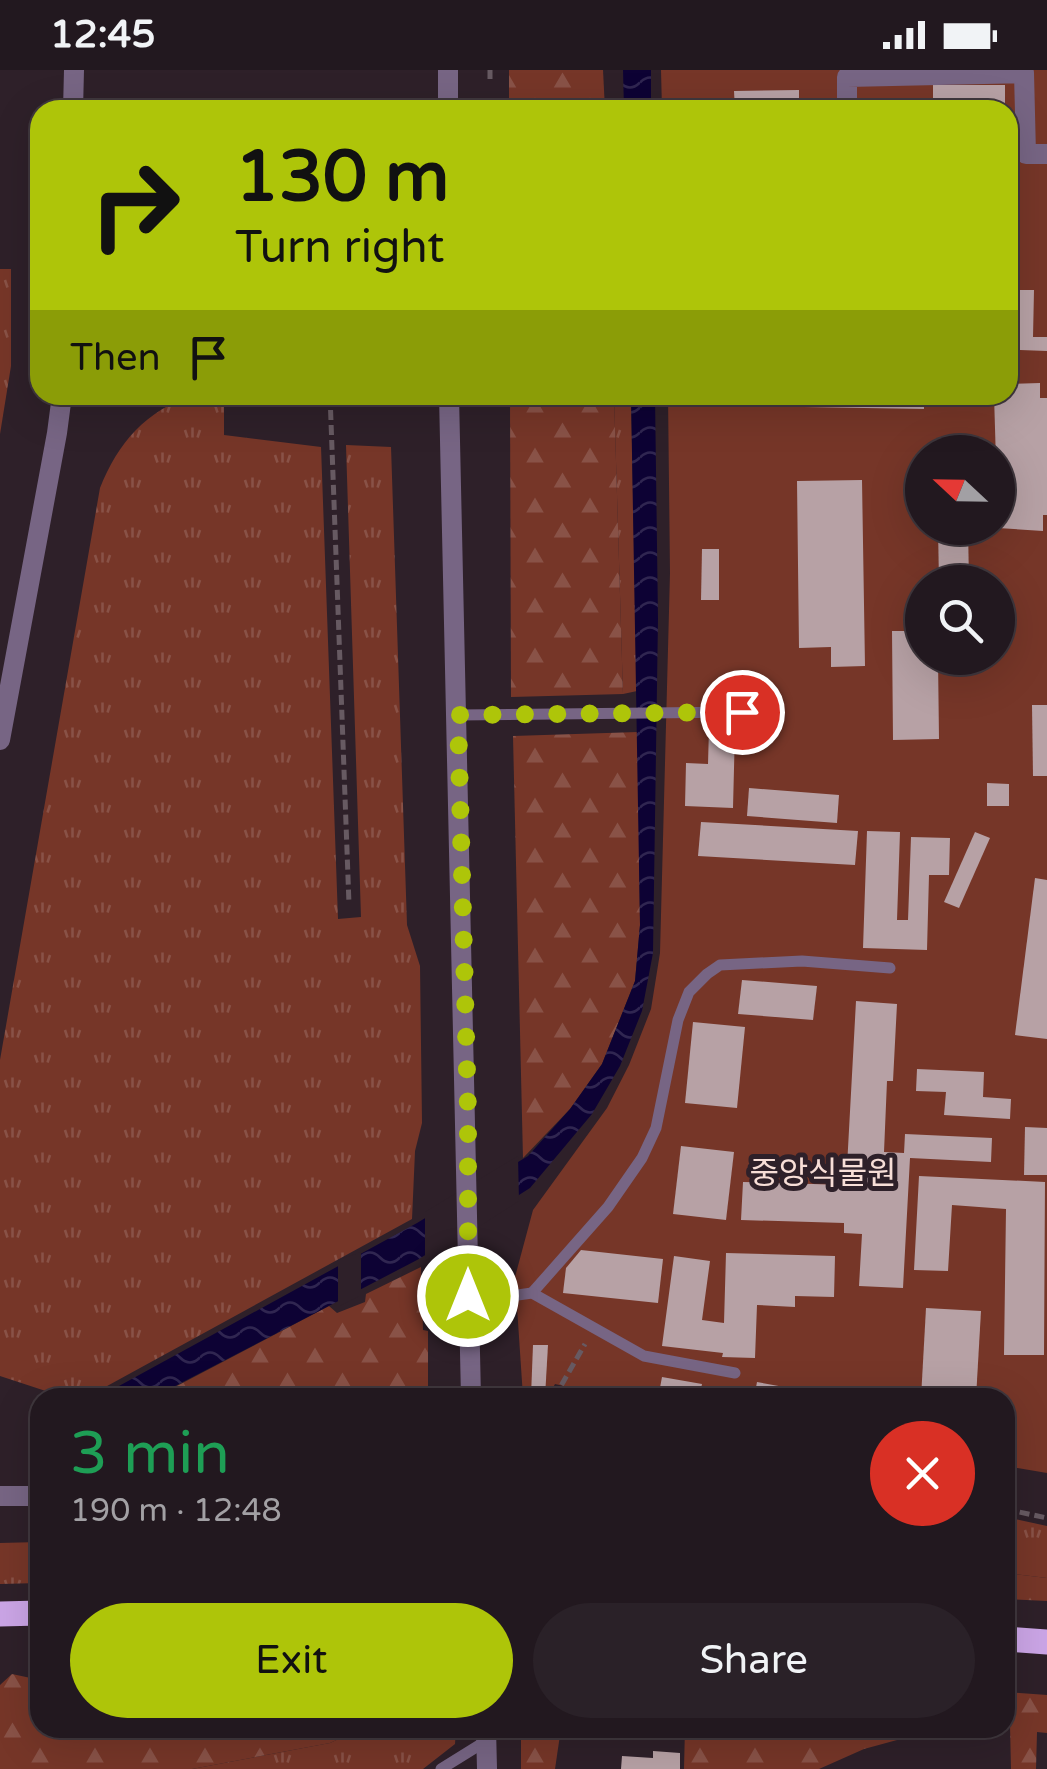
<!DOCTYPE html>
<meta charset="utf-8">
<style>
:root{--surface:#22181f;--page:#2a2128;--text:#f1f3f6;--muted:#a2a0a4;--line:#3f373d;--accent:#aec509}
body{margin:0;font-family:"Varela Round","Noto Sans KR",sans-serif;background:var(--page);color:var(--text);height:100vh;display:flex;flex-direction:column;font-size:38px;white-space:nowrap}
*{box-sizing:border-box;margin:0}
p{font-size:32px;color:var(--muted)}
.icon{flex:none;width:55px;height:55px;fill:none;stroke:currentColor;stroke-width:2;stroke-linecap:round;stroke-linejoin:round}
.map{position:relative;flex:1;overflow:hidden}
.sheet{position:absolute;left:30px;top:1318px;width:985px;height:350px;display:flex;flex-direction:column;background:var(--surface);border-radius:30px;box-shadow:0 10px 40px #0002,0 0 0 2px var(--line)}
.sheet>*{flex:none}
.guide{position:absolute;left:30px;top:30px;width:988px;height:305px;border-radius:30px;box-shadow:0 10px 40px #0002,0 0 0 2px var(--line);background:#aec509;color:#111;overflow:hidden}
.needle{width:65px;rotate:292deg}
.tools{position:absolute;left:905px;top:365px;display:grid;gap:20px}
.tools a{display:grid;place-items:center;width:110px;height:110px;border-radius:50%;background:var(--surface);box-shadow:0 10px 40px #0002,0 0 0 2px var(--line);font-size:50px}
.pin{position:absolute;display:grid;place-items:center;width:85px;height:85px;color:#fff;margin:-42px;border:5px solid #fff;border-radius:50%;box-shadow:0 2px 10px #0007}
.me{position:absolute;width:110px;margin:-55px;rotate:0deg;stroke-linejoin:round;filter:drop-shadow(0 0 8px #0008)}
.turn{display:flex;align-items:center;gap:35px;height:210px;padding:0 40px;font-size:45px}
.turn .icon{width:130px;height:130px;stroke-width:2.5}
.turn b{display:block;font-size:70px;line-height:85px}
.then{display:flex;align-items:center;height:95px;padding:0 40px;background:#0003;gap:20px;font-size:38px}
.round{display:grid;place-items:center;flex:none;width:105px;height:105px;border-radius:52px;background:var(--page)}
.headline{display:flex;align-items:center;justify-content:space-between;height:170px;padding:0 40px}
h1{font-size:60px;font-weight:600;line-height:75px;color:#1e9e55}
.primary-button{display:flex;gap:20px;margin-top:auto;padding:20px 40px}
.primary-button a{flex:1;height:115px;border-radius:60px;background:var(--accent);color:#111;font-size:40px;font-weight:600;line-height:115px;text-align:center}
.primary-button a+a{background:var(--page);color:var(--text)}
.status{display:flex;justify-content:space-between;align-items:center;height:70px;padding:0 50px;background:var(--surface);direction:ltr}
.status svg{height:28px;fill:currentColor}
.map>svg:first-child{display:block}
.grass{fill:url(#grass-tufts)}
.forest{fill:url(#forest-firs)}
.garden{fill:#763628;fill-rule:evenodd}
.water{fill:url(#water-waves)}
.pier{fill:#2e2029}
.building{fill:#b7a1a5}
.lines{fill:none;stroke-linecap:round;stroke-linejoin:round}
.path{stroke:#675a62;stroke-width:5;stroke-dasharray:10 5;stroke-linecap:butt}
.service{stroke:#776584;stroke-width:11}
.minor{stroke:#776584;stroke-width:20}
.tertiary{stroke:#776584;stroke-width:20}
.primary{stroke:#cba5e6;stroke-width:25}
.route{stroke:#aec509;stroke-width:18;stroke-dasharray:0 32.4}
.labels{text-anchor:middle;stroke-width:10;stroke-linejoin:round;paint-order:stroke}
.park-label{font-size:32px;fill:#f7ded7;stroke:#2e2029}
</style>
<div class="status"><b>12:45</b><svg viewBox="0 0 49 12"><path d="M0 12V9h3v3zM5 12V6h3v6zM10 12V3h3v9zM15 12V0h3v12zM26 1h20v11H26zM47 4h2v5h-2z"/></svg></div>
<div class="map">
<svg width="1047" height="1699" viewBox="0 0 1047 1699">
<defs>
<pattern id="grass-tufts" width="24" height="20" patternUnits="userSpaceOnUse" patternTransform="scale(2.5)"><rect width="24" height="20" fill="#763628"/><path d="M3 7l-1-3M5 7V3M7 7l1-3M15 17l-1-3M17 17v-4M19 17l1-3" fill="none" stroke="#895247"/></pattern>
<pattern id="forest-firs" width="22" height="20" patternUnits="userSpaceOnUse" patternTransform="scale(2.5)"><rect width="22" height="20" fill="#763628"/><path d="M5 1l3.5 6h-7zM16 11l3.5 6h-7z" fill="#895247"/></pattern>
<pattern id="water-waves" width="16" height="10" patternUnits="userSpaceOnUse" patternTransform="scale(2.5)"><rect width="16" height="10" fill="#0d0234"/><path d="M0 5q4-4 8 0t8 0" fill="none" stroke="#302651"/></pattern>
</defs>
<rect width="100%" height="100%" fill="#2e2029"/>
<g class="grass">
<polygon points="0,199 11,199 11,296 0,364"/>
<path d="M 194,325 L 224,325 L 224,365 L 321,377 L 338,849 L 361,847 L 346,375 L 391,377 L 407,855 L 420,896 L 422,1053 L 415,1081 L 412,1149 L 87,1327 L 64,1327 L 0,1306 L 0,990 L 100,418 C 118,373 146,340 194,325 Z"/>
<polygon points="614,325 631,325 637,621 623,624"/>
<polygon points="1005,1447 1047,1456 1047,1508 1005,1503"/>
<polygon points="40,1472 40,1513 0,1514 0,1473"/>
<polygon points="362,1658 456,1658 455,1674 423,1699 192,1699 330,1673"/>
</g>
<g class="forest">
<polygon points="509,0 603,0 605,40 509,40"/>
<polygon points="510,325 614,325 623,624 511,627"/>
<polygon points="638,662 640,855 635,911 602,994 570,1039 523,1088 513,666"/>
<polygon points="421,1197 423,1260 428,1261 428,1327 154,1328 329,1236 337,1243 365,1232 366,1224"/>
<polygon points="1005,1503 1047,1508 1047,1531 1005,1529"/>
<polygon points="12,1604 40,1610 40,1658 362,1658 330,1673 192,1699 0,1699 0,1615"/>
<polygon points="1005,1622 1047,1625 1047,1663 1037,1662 1036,1699 1011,1699 1010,1655 1005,1654"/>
<polygon points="521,1658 561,1658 555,1699 521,1699"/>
<polygon points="685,1658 941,1658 864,1679 819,1699 684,1699"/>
</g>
<path class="garden" d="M 661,0 L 1047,0 L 1047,1403 L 1005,1396 L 1005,1328 L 616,1328 L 555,1314 L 548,1327 L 523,1327 L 515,1207 L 533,1140 L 607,1038 L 629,995 L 651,939 L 660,883 L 670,503 L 668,325 L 1008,325 L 1008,40 L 662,40 ZM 922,382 L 998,382 L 998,458 L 922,458 ZM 922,512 L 998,512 L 998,588 L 922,588 Z"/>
<g class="water">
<polygon points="623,0 651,0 651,40 624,40"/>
<polygon points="631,325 655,325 658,549 653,883 642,941 620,996 592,1044 530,1118 419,1189 154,1327 97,1328 417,1153 528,1086 570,1039 602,994 635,911 640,855"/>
</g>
<g class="pier">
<polygon points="518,1086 519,1131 425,1191 425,1142"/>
<polygon points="361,1182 361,1225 338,1237 338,1190"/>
</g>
<g class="building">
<rect x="933" y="15" width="72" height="25"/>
<polygon points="799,20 799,40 735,40 734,21"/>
<polygon points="1008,220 1034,220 1033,267 1047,267 1047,281 1020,280 1020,266 1008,266"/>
<polygon points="1040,313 1040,328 1047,328 1047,445 1043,445 1043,461 998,458 994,325 1008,325 1010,314"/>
<polygon points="804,325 952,325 952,329 924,329 924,339 804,337"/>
<polygon points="862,410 865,596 831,597 831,577 799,578 797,411"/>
<polygon points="938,458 968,458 969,512 939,512"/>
<polygon points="702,479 719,479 719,530 701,530"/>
<polygon points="892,561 922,561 922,588 938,588 939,669 893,670"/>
<polygon points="1032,635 1047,635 1047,706 1033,706"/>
<polygon points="709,658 735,659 733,738 685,736 686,693 708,694"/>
<polygon points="987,713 1009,714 1009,736 987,736"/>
<polygon points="749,718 839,725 837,753 747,746"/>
<polygon points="701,752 858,761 855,795 698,786"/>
<polygon points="867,761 900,762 897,850 908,850 911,767 950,768 949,805 929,805 927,880 863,878"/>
<polygon points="975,762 990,768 959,838 944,832"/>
<polygon points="1035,808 1047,810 1047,969 1015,965"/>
<polygon points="742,910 817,916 813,950 738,944"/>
<polygon points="856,931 897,934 893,1011 887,1011 884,1082 904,1083 905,1064 992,1068 991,1092 910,1088 903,1218 859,1216 862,1164 844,1163 844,1153 741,1150 743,1112 846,1115"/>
<polygon points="693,952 745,957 737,1038 685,1033"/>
<polygon points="917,999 984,1002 983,1027 1011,1029 1010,1049 944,1045 946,1022 916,1021"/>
<polygon points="1025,1057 1047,1058 1047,1105 1024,1105"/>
<polygon points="681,1076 734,1082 726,1150 673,1144"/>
<polygon points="919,1106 1045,1112 1044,1285 1004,1285 1006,1139 952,1135 948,1201 914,1200"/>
<polygon points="581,1180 663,1189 658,1233 563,1223 566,1198"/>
<polygon points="726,1183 835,1186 834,1227 795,1226 795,1237 757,1235 755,1288 722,1287 723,1283 662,1276 674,1186 710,1191 702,1250 724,1253"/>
<polygon points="926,1238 981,1241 976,1328 921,1328"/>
<polygon points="533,1275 548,1275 545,1327 531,1326"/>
<polygon points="662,1307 702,1314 699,1328 658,1328"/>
<polygon points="757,1312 834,1326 834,1328 754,1328"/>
<polygon points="653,1681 680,1683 680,1699 621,1699 622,1686 653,1688"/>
</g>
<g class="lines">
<g class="path">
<polyline points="490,0 490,9"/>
<polyline points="330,325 349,834"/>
<polyline points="554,1328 585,1274"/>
<polyline points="1005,1439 1047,1448"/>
</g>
<g class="service">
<polyline points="457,645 742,642"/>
<polyline points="532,1223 608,1137 642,1088 656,1058 678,950 689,922 707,904 720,895 802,891 890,898"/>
<polyline points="468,1232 532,1223 644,1286 735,1303"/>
<polyline points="441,1699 486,1671"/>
</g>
<g class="minor">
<polyline points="448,40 448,0"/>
<polyline points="847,40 847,7 1024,3 1026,84 1047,84"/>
<polyline points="449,325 471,1328"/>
<polyline points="0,1426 40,1426"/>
<polyline points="486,1658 487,1699"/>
</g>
<g class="tertiary">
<polyline points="73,40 74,0"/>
<polyline points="0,670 57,363 62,325"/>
</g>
<g class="primary">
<polyline points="0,1544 40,1543"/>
<polyline points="1005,1569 1047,1572"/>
</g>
</g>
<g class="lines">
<polyline class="route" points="468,1226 468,1042 458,645 742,642"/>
</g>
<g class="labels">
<g class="park-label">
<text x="823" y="1114">중앙식물원</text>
</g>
</g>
</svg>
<div class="tools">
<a><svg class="needle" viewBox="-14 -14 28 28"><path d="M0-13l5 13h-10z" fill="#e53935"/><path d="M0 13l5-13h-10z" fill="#a2a0a4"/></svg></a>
<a><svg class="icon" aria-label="search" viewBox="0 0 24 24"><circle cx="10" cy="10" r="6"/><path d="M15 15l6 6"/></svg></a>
</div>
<div class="pin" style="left:742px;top:642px;background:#d93025"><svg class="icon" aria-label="arrive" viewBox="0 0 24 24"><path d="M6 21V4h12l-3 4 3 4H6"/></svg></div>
<svg class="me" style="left:468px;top:1226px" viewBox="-20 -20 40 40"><circle r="17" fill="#aec509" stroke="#fff" stroke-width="3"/><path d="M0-11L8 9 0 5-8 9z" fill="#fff"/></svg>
<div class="guide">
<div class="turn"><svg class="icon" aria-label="right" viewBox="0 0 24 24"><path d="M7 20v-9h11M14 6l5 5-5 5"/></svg><div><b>130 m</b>Turn right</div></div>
<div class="then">Then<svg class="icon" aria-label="arrive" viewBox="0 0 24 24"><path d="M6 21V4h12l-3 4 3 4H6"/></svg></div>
</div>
<section class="sheet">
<div class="headline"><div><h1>3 min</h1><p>190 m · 12:48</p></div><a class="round" style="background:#d93025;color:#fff"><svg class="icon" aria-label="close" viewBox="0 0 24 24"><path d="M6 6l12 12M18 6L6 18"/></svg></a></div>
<div class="primary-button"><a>Exit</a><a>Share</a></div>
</section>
</div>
